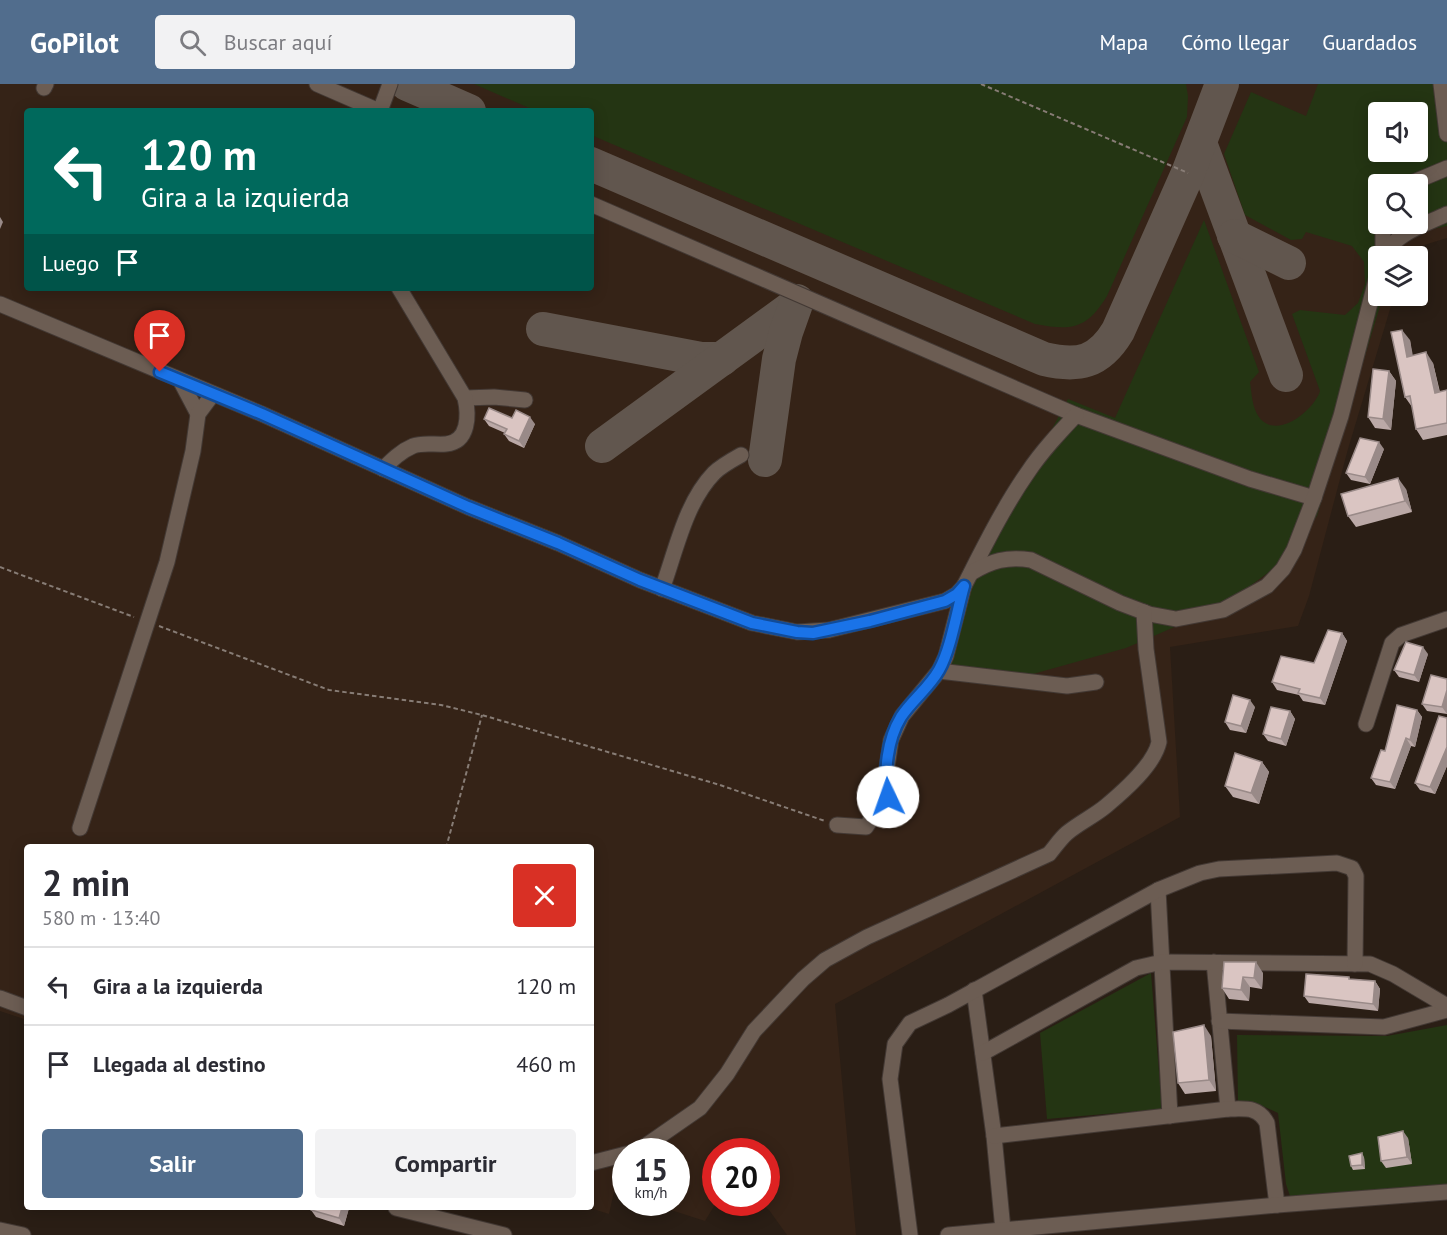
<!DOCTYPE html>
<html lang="es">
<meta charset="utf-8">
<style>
:root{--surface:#fff;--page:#f2f2f3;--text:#2b2b33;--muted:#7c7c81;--line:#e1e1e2;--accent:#516d8d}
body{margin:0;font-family:"PT Sans",sans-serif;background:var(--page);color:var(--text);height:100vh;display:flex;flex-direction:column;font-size:22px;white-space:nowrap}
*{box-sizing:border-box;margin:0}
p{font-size:20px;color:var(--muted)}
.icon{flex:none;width:33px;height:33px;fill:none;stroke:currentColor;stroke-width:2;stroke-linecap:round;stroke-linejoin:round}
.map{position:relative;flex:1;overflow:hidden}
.sheet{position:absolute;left:24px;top:760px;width:570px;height:366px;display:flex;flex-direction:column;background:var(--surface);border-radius:6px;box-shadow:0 3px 15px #0003}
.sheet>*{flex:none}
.hud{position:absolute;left:24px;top:24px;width:570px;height:183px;border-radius:6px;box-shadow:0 3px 15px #0003;background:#00695c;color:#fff;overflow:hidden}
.tools{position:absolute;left:1368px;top:18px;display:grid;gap:12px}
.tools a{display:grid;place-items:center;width:60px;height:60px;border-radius:6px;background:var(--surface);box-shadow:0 3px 15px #0003;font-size:30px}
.speed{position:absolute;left:612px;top:1054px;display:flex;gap:12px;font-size:30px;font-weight:700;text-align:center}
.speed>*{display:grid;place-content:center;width:78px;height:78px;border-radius:50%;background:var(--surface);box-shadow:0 3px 15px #0003;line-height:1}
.speed small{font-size:15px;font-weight:400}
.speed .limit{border:9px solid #d22;background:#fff;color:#111}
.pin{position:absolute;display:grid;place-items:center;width:51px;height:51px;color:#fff;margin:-62px -26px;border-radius:50% 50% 50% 0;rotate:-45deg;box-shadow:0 0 6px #0007}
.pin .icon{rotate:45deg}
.me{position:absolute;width:66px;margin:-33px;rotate:357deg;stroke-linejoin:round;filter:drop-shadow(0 0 4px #0008)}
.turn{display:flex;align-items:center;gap:21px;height:126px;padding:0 18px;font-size:27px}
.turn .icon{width:78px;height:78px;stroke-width:2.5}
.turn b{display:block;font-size:42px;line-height:51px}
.then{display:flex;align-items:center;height:57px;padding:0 18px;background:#0003;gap:12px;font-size:22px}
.round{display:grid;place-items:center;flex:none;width:63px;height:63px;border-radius:6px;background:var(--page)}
.headline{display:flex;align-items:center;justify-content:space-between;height:102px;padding:0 18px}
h1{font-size:36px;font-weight:700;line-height:45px}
.action{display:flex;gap:12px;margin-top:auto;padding:12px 18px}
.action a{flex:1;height:69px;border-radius:6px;background:var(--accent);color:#fff;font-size:24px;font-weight:700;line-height:69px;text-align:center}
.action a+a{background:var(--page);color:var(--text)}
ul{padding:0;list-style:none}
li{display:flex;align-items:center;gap:18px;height:78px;padding:0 18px;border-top:2px solid var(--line)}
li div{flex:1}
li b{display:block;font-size:22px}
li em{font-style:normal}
header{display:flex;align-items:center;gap:36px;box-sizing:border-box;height:84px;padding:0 30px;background:var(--accent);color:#fff}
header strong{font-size:28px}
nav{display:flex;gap:33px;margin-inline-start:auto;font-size:21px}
.search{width:420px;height:54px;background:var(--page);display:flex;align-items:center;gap:15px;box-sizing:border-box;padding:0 21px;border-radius:6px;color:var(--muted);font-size:22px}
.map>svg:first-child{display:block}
.built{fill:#352317;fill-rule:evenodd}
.green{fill:#243513;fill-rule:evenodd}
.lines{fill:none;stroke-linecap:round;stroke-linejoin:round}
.taxiway{stroke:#61564e;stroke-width:34}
.minor-casing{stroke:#433934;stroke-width:17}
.path{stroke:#877c75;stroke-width:2;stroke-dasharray:4.5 3;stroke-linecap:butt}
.minor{stroke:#6c5d53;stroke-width:15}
.wall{fill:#bba9a7}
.shaded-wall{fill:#998a88}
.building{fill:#dac5c2;stroke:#998a88;stroke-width:1.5}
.route-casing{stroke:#114b97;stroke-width:15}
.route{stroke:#1a73e8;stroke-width:10}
</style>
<header>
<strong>GoPilot</strong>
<div class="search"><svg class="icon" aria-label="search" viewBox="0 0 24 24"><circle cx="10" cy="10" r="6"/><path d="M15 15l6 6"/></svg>Buscar aquí</div>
<nav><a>Mapa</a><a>Cómo llegar</a><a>Guardados</a></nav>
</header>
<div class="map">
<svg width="1447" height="1151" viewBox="0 0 1447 1151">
<rect width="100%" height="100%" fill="#2a1e15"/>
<path class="built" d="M 0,0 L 1447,0 L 1447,154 L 1408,166 L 1406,172 L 1378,172 L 1378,212 L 1394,212 L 1348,365 L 1309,512 L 1298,542 L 1170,563 L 1180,733 L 835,920 L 856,1151 L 787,1151 L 769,1126 L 759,1119 L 766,1119 L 766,1068 L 716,1068 L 716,1119 L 705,1137 L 649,1119 L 676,1119 L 676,1068 L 626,1068 L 625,1112 L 614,1108 L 609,1130 L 590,1124 L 591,764 L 27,764 L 27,936 L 0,927 ZM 27,27 L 591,27 L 591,204 L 27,204 ZM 1378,28 L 1418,28 L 1418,68 L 1378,68 ZM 1378,100 L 1418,100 L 1418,140 L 1378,140 Z"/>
<g class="green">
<path d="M 474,0 L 1186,0 L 1188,12 L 1187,33 L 1107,212 C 1087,245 1072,247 1035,240 L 591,51 L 591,27 L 536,27 Z"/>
<path d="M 1318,0 L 1447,0 L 1447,142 L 1400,152 L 1394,172 L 1378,172 L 1378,212 L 1383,212 L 1317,432 L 1273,485 L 1223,522 L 1126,564 L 1015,595 L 944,587 L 966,506 L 1068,315 L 1115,334 L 1204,136 L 1259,288 L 1250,298 C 1252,311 1252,329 1264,338 C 1283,352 1315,324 1320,307 L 1292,230 L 1300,226 L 1345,231 L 1358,219 L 1365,200 L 1364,178 L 1352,162 L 1306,148 L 1302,155 L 1291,156 L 1245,131 L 1224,70 L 1251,8 L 1306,32 ZM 1378,28 L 1418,28 L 1418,68 L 1378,68 ZM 1378,100 L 1418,100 L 1418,140 L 1378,140 Z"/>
<polygon points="1151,889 1162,1025 1047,1035 1040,949"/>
<polygon points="1447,941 1447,1102 1298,1114 1290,1112 1286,1100 1278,1029 1254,1018 1238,1018 1237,951 1387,952"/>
</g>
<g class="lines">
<g class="taxiway">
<polyline points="407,0 469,27"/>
<polyline points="1200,59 1286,291"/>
<path d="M 591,80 L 1044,275 C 1078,283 1099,279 1118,247 L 1188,89 L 1222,0"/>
<polyline points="1234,152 1289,179"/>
<polyline points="543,245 701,275 722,275"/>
<polyline points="602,362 794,222"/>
<polyline points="765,376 779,275 786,248 797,217"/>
</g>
<g class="minor-casing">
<g id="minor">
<polyline points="317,0 379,27"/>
<polyline points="1441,0 1447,50"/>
<polyline points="44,4 46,0"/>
<polyline points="380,27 390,0"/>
<polyline points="1409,100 1447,84"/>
<polyline points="591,120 1076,331 1250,395 1314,414"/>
<polyline points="1383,140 1383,172"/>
<path d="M 1383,172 C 1396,149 1424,141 1447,130"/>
<path d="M 0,220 L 262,330 L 468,423 L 558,459 L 640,496 L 752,539 L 797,548 L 829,546 L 945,517 L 957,510 L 964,502 C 984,463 1003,424 1028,388 C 1042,367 1059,349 1076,331"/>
<polyline points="180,296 198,330"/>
<polyline points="465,314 494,313 525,316"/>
<path d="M 383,385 C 392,376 401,367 413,362 C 423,358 435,361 446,360 C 469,358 469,331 465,314 L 399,204"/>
<path d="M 971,489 C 991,477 1007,472 1031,476 L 1120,519 L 1149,530 L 1176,535 L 1223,526 L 1267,502 L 1283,485 L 1294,466 L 1314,414 L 1341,332 L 1378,188"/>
<path d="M 662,505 C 676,467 685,419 714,389 C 721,382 732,376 741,371"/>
<polyline points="939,587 1067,602 1096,598"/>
<polyline points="1366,640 1392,559 1401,551 1447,535"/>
<polyline points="888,713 885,696 891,656 902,632 939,587 946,572 964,502"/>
<path d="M 837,741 L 866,743 C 877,727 888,707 908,703"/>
<polyline points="80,744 167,478 193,367 198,330 213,310"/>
<polyline points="1158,806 1170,1032"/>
<polyline points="1214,878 1228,1025"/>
<polyline points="974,906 994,1052 1003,1146"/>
<polyline points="0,914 27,924"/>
<polyline points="1219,937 1384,943 1447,926"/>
<polyline points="983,969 1136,884 1162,878 1370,880 1393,890 1447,922"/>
<path d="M 994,1052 L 1228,1025 C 1245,1025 1258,1022 1267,1039 L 1277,1121"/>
<path d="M 632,1068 L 641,1065 L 700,1024 L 727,990 L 754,947 L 803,895 L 825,876 L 867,853 L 1049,770 C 1055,763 1060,755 1067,749 C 1079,739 1094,732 1106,722 C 1124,707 1154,681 1159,658 L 1146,565 L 1144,528"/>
<polyline points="591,1079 626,1070"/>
<polyline points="396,1124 504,1151"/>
<polyline points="0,1146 23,1151"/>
<polyline points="910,1151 890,995 895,960 910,939 948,921 1158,806 1200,789 1219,785 1337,779 1352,784 1356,792 1355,880"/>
<polyline points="948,1151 1277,1121 1447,1108"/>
</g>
</g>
<g class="path">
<polyline points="981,0 1188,89"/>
<polyline points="0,483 134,533"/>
<polyline points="159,542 329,606 441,621 482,631 720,701 825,737"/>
<polyline points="446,764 482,631"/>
</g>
<use href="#minor" class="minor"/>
</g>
<g class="wall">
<polygon points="1410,256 1412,271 1433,279 1440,308 1447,306 1447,351 1423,356 1416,345 1412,323 1405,313"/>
<polygon points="1389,287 1396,297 1391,346 1375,344 1368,333"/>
<polygon points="484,335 535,340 524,364 509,357 504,350 505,349 489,342"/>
<polygon points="1384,365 1370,400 1351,396 1346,389"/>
<polygon points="1406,405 1412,428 1356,443 1348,432"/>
<polygon points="1342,549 1347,557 1325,621 1303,617 1299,611 1277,606 1272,598 1314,579"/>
<polygon points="1428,570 1419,598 1399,593 1394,586"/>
<polygon points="1447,595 1447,630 1427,627 1422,620"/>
<polygon points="1255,623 1246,649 1230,646 1225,638"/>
<polygon points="1417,626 1422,633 1415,663 1411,662 1395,705 1376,701 1371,694 1385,667"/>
<polygon points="1290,627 1295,635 1286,662 1268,657 1263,650"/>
<polygon points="1447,634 1447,682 1435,710 1420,706 1415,699"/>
<polygon points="1262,678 1269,688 1259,720 1233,713 1225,702"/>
<polygon points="1224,878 1263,889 1262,905 1250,903 1249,917 1229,915 1222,904"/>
<polygon points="1349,893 1350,895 1375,897 1380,905 1378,927 1309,919 1304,912"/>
<polygon points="1211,952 1216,1007 1185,1010 1178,999"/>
<polygon points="1408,1054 1412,1080 1386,1084 1381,1077"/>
<polygon points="1364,1073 1365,1085 1353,1086 1351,1082"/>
<polygon points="311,1124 349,1124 344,1142 316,1133 311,1126"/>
</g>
<g class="shaded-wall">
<polygon points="0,133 3,138 0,145"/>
<polygon points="1402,246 1410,256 1415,283 1407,273"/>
<polygon points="1426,268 1433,279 1442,319 1435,309"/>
<polygon points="1389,287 1396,297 1391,346 1383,335"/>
<polygon points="530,333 535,340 524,364 519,357"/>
<polygon points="1379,358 1384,365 1370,400 1365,393"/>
<polygon points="1398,394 1406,405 1412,428 1405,417"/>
<polygon points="1342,549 1347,557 1325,621 1320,614"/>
<polygon points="1423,563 1428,570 1419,598 1414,591"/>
<polygon points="1447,606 1447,630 1442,623"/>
<polygon points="1250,616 1255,623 1246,649 1241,642"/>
<polygon points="1417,626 1422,633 1415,663 1410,656"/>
<polygon points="1290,627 1295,635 1286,662 1281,655"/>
<polygon points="1406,654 1411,662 1395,705 1390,698"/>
<polygon points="1447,663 1447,682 1435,710 1430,703"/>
<polygon points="1262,678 1269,688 1259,720 1251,709"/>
<polygon points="1256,878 1263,889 1262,905 1254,894"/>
<polygon points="1243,893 1250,903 1249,917 1241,906"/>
<polygon points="1375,897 1380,905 1378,927 1373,920"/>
<polygon points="1204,941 1211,952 1216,1007 1209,996"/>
<polygon points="1403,1047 1408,1054 1412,1080 1407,1073"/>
<polygon points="1362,1069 1364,1073 1365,1085 1362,1081"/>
<polygon points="342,1124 349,1124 344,1142 339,1134"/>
</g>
<g class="building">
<polygon points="1402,246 1407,273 1426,268 1435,309 1447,306 1447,339 1416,345 1410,312 1405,313 1391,248"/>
<polygon points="1373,285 1389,287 1383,335 1368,333"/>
<polygon points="489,324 512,334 516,326 530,333 519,357 504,350 507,345 484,335"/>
<polygon points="1360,354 1379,358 1365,393 1346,389"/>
<polygon points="1398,394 1405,417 1348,432 1341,410"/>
<polygon points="1328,546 1342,549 1320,614 1298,609 1300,605 1272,598 1281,572 1314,579"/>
<polygon points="1406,558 1423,563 1414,591 1394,586"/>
<polygon points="1431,591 1447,595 1447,606 1442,623 1422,620"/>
<polygon points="1233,611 1250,616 1241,642 1225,638"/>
<polygon points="1397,621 1417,626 1410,656 1406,654 1390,698 1371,694 1381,666 1385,667"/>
<polygon points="1271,623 1290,627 1281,655 1263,650"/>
<polygon points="1439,632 1447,634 1447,663 1430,703 1415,699"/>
<polygon points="1235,669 1262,678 1251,709 1225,702"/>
<polygon points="1224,878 1256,878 1254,894 1243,893 1241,906 1222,904"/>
<polygon points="1306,890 1349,893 1349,895 1375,897 1373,920 1304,912"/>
<polygon points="1204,941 1209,996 1178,999 1173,948"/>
<polygon points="1403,1047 1407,1073 1381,1077 1378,1053"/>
<polygon points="1362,1069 1362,1081 1351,1082 1349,1072"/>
<polygon points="311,1124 342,1124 339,1134 311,1126"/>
</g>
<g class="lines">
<g class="route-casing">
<path id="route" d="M 160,288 L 262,330 L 468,423 L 558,459 L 640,496 L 752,539 L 797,548 L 813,549 L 870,537 L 945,517 L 957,510 L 964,502 C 957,526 951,565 939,586 C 929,604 912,616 901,633 C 887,656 884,688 888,713"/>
</g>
<use href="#route" class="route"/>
</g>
</svg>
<div class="tools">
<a><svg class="icon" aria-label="sound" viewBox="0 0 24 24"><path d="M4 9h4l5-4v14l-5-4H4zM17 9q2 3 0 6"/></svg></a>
<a><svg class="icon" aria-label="search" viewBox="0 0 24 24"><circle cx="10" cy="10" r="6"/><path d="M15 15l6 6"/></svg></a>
<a><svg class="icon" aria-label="layers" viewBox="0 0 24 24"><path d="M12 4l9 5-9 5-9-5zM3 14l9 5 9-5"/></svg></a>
</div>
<div class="speed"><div>15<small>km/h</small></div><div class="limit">20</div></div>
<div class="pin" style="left:160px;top:288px;background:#d93025"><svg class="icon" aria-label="arrive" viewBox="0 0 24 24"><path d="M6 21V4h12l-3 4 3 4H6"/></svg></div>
<svg class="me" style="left:888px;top:713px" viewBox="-20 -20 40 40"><circle r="19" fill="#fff"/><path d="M0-13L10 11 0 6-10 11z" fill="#1a73e8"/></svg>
<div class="hud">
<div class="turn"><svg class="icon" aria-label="left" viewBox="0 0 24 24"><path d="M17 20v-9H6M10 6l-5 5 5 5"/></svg><div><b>120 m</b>Gira a la izquierda</div></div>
<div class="then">Luego<svg class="icon" aria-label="arrive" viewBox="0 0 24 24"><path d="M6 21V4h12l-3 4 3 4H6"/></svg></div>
</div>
<section class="sheet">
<div class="headline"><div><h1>2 min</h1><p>580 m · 13:40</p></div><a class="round" style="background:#d93025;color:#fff"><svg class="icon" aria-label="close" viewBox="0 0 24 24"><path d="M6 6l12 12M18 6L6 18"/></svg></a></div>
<ul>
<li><svg class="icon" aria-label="left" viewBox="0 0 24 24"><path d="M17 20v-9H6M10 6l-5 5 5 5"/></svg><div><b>Gira a la izquierda</b></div><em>120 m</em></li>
<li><svg class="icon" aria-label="arrive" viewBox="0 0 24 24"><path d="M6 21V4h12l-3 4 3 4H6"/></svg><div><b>Llegada al destino</b></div><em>460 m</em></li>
</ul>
<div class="action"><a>Salir</a><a>Compartir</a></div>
</section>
</div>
